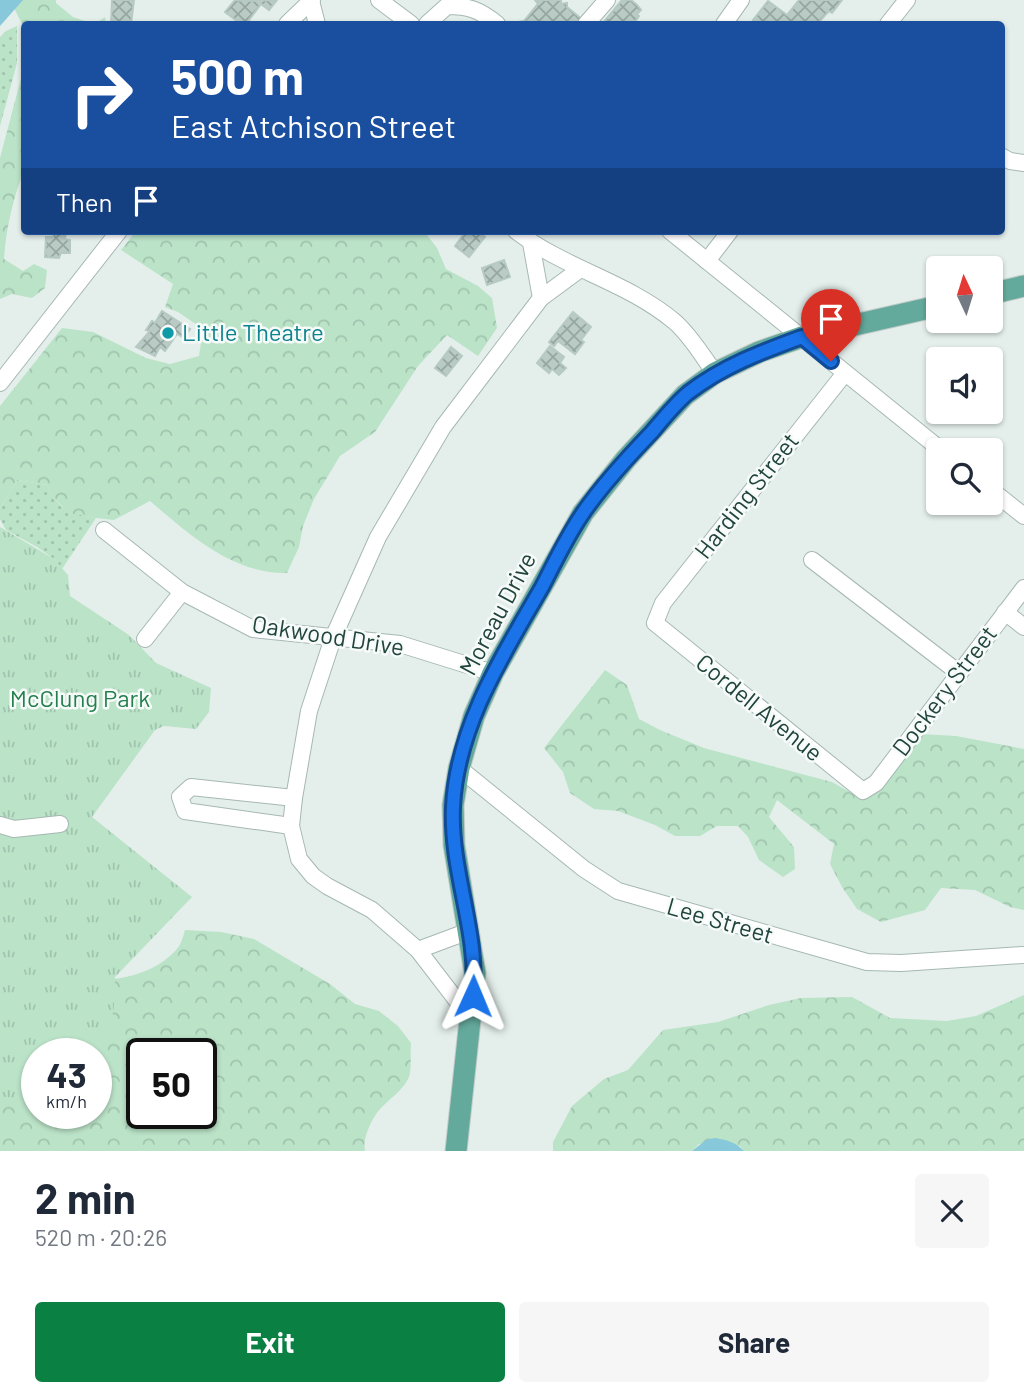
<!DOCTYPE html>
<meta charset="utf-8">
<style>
:root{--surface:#fff;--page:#f6f6f7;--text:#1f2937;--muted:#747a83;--accent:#0b8043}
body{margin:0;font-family:Barlow,sans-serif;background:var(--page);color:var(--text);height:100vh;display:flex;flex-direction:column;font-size:26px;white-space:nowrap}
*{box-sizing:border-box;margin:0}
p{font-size:23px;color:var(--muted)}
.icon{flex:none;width:38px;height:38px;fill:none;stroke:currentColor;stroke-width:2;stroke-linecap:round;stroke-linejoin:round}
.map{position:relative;height:1151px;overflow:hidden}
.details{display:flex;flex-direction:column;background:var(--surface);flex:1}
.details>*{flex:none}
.top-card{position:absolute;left:21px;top:21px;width:984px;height:214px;border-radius:7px;box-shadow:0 2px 5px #0004;background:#1a4fa0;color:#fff;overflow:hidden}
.needle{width:46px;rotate:356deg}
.buttons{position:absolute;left:926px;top:256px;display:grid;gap:14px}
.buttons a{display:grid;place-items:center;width:77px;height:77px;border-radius:7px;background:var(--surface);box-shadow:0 2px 5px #0004;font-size:35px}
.speed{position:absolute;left:21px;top:1038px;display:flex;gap:14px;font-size:35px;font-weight:700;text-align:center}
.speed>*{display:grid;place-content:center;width:91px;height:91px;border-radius:50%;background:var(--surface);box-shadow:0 2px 5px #0004;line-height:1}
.speed small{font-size:18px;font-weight:400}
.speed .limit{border:4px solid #111;border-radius:10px;background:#fff;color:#111}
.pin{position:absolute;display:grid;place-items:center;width:60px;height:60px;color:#fff;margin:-72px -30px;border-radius:50% 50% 50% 0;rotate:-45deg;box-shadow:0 0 7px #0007}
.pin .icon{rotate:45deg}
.me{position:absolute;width:77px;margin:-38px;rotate:1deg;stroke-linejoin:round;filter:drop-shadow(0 0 5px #0008)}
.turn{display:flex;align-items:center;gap:24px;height:147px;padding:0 35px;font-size:32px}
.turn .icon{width:91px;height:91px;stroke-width:2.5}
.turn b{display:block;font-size:49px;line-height:60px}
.then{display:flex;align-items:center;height:66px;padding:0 35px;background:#0003;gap:14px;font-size:26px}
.round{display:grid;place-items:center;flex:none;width:74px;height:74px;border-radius:7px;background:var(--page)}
.headline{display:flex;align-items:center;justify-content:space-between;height:119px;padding:0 35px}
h1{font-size:42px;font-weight:700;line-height:52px}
.action{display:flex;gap:14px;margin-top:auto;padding:14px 35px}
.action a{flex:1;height:80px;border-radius:7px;background:var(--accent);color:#fff;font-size:28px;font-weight:700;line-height:80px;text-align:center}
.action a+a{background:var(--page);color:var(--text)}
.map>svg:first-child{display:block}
.grass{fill:url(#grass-dots)}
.forest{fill:url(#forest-crowns);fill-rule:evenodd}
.park{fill:url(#park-tufts)}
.water{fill:#87c8da}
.building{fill:url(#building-cross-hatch);stroke:#b6cac3;stroke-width:2}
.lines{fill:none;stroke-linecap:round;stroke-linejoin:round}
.minor-casing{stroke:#a6b8b3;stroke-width:18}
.major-casing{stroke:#c1cbc8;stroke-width:23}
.minor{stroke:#fff;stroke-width:16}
.major{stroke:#64aa9c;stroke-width:21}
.route-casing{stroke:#114b97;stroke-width:18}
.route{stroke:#1a73e8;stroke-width:12}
.culture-dot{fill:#0f9aa8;stroke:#f6fbf9;stroke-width:2.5}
.labels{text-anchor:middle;stroke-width:5;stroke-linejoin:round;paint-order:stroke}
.culture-label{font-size:24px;fill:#0d838f;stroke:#f6fbf9;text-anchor:start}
.street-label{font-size:24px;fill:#21443c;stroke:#f6fbf9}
.park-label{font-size:24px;fill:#26804e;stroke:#f6fbf9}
</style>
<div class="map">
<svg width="1024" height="1151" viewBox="0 0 1024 1151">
<defs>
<pattern id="grass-dots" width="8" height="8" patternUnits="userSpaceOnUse" patternTransform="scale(1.75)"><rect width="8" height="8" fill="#bbe3c8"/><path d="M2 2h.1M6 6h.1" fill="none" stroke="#a0c4ad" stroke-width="1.8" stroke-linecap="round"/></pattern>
<pattern id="forest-crowns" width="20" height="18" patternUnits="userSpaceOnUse" patternTransform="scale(1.75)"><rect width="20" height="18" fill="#bbe3c8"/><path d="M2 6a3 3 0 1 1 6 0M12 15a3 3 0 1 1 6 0" fill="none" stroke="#a0c4ad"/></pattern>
<pattern id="park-tufts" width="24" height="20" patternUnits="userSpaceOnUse" patternTransform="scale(1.75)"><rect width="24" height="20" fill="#bbe3c8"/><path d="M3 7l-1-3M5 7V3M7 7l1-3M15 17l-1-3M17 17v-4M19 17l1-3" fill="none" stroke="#a0c4ad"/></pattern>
<pattern id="building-cross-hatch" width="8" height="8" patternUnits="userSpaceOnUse" patternTransform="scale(1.75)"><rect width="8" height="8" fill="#b9cbc4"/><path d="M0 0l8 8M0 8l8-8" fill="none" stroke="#96a6a0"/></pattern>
</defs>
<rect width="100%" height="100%" fill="#e4efeb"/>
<g class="grass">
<polygon points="17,26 17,63 0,126 0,37 6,31"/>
<path d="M 17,480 L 47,485 C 59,511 70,513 96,518 L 62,569 L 54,559 L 37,547 L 6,530 L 0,519 L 0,509 Z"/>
</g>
<g class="forest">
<polygon points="10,0 56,0 56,3 73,17 94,24 105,17 106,24 24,24 24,28"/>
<path d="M 24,33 L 24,170 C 13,199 6,228 4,259 L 23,271 L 34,264 L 47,270 L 45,288 L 32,298 L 12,294 L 0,299 L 0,158 L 24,67 Z"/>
<path d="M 136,231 L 424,231 L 437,248 L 446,269 L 478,286 L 492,298 L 497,328 L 478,356 L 447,335 L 418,366 L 375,432 L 340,456 L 314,499 L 303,526 L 299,547 L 287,573 C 232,574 189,534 150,501 L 114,520 L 96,518 L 69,513 L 53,497 L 47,485 L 17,480 L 0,509 L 0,406 L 62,328 L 93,332 L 146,358 L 170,364 L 199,356 L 203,329 L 178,312 L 165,307 L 173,284 L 121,250 Z"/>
<polygon points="605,670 627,685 639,719 660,730 704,748 832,782 862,799 877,790 921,734 956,736 1024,749 1024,910 1010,907 975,890 941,888 925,910 881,922 857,909 842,887 830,864 834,844 777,800 769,817 794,847 795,869 783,877 759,860 748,837 738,826 717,826 700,836 675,836 655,825 618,811 594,809 570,793 563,772 544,748"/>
<path d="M 0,890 L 96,980 C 125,980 156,972 176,950 C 181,945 183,937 185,930 L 221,932 L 254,939 L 330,984 L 355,1004 L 379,1011 L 398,1026 L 411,1043 C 410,1053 412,1067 409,1077 C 404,1089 392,1097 383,1106 C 373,1115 362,1138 365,1151 L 0,1151 ZM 37,1054 L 96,1054 L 96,1113 L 37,1113 ZM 142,1054 L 201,1054 L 201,1113 L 142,1113 Z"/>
<polygon points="1024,995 1024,1151 744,1151 740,1146 699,1144 692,1151 553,1151 553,1142 572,1106 604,1079 628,1070 663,1030 718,1022 769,1005 801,998 852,997 890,1018 947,1021 976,1016"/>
</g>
<path class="park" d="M 0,527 L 54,559 L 68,575 L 70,596 L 129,635 L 156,663 L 211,688 L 209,712 L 196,729 L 164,726 L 155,730 L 92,817 L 192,897 L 115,977 C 114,1012 116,1028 88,1053 L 37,1054 L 37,1103 L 0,1096 Z"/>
<g class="water">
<polygon points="0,0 23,0 0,26"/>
<path d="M 715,1138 C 726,1140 736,1142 744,1151 L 692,1151 L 706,1140 Z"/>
</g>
<g class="building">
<polygon points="112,0 134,0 131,24 111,24"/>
<polygon points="235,0 244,1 277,0 269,10 261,4 246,24 241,24 225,12"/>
<polygon points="535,0 561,0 561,4 567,3 567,7 583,20 579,24 519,24 518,22 524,21 538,4"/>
<polygon points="622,0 631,0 637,5 641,10 637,14 639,16 633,24 602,24"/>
<polygon points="799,0 842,0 832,13 829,11 817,24 759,24 753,20 768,1 787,15"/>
<polygon points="54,231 66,231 65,239 70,240 70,253 61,253 59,258 45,257 46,237 53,237"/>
<polygon points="466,231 478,231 485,237 469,257 455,246"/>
<polygon points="504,260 510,277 487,285 482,268"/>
<polygon points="162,311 190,329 184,338 177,334 165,351 160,347 155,356 136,347 150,331 146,330 152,321 155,323"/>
<polygon points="573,312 591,327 581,340 584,342 575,354 558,341 554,346 549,342"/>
<polygon points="550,346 564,357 560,363 566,368 559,375 552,369 549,373 537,363"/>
<polygon points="451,347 462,356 446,376 435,368"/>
</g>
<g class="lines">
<g class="minor-casing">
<g id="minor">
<polyline points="379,0 411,24"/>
<polyline points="311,1 317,24"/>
<polyline points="287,24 312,0"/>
<path d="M 427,24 L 447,6 C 469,6 480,10 497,24"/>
<polyline points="586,24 607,0"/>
<polyline points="724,24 741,0"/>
<polyline points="888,24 907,0"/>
<polyline points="1001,156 1010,161 1024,163"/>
<path d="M 516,231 C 565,269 628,282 675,322 C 691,336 703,357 715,373"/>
<polyline points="670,231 941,450"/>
<polyline points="531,243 541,298"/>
<polyline points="707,261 730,231"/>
<polyline points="845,373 663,603 655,623 863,791 876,783 1024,588"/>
<polyline points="0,383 119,231"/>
<polyline points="990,489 1024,516"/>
<polyline points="104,530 182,592 253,629 400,644 493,673"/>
<polyline points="812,560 959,673"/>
<polyline points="1005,612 1024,627"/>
<polyline points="145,639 182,592"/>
<polyline points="459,768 584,869 618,891 867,962 901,963 1022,955"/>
<polyline points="0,825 14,829 60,824"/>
<polyline points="291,826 185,811 180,797 191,787 294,798"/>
<polyline points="418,950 469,931"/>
<polyline points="471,1019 418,950 372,910 327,886 313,876 299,859 291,826 294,798 309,711 333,638 378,537 443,427 541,298 579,270"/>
</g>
</g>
<g class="major-casing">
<g id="major">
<polyline points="990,294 1024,286"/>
<polyline points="456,1151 475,973 454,845 453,805 459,768 474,716 493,673 583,513 626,459 685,395 715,373 759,352 802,337 938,306"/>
</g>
</g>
<use href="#minor" class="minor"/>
<use href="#major" class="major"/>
</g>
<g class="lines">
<g class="route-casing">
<path id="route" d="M 473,996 C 479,932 450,871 453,807 C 457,726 503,655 542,587 C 555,562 567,536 583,513 C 603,484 628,457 652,432 C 663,419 675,404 688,393 C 723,366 761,352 802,337 L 831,361"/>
</g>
<use href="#route" class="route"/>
</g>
<circle class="culture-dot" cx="168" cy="333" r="7"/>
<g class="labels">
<g class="culture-label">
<text x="182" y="341">Little Theatre</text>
</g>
<g class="street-label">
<text transform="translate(747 496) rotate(-52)" y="8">Harding Street</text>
<text transform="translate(498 614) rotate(-62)" y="8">Moreau Drive</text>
<text transform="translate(328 636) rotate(9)" y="8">Oakwood Drive</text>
<text transform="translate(945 691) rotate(-53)" y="8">Dockery Street</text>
<text transform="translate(759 708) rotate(39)" y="8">Cordell Avenue</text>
<text transform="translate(720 921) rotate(16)" y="8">Lee Street</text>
</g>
<g class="park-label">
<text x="80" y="707">McClung Park</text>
</g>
</g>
</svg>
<div class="buttons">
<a><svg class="needle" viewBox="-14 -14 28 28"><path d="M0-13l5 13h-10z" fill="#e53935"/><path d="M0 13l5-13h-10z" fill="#747a83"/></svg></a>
<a><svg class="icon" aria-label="sound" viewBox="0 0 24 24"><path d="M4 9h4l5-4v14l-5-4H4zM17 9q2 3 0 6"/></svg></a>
<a><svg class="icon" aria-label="search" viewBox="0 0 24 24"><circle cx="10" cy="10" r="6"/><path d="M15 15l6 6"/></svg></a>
</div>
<div class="speed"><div>43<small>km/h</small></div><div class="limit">50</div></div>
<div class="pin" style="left:831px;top:361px;background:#d93025"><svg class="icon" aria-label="arrive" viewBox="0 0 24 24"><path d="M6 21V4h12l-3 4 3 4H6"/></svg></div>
<svg class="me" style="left:473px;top:996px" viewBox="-20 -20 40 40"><path d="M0-17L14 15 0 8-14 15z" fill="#1a73e8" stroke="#fff" stroke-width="4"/></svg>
<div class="top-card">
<div class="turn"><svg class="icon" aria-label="right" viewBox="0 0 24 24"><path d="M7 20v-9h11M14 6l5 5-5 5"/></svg><div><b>500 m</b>East Atchison Street</div></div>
<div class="then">Then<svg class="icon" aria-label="arrive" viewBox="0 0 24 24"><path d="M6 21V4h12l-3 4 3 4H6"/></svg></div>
</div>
</div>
<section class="details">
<div class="headline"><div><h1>2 min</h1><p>520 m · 20:26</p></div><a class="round"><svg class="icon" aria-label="close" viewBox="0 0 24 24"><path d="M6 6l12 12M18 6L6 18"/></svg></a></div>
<div class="action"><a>Exit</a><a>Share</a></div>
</section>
